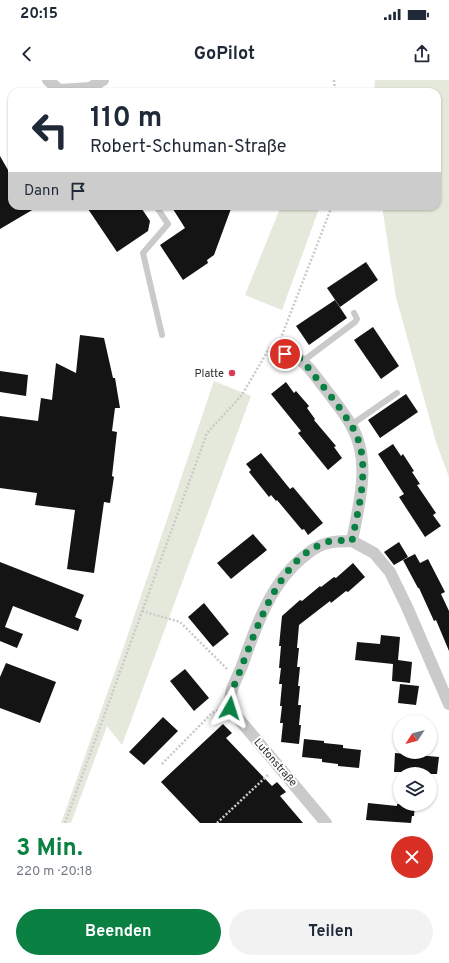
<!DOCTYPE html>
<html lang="de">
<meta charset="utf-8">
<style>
:root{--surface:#fff;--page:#f2f2f3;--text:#1f2937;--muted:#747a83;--accent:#0b8043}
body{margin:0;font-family:Overpass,sans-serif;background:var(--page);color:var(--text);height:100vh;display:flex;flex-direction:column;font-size:15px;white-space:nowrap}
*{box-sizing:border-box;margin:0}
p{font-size:13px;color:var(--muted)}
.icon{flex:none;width:22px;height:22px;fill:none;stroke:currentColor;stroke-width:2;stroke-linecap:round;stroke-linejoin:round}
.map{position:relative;height:743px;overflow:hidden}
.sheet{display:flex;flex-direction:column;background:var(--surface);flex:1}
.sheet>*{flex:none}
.top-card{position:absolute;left:8px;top:8px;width:433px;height:122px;border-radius:12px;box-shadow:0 1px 3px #0004;background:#fff;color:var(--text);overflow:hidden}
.needle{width:26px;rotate:234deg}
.fabs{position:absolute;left:393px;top:635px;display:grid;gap:8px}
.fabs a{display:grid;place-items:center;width:44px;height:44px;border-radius:50%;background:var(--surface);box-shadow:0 1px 3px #0004;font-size:20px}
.pin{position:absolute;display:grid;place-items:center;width:34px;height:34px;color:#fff;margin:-17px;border:2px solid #fff;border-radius:50%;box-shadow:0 1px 4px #0007}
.me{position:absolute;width:44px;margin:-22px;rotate:6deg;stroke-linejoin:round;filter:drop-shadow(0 0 3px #0008)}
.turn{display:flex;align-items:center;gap:14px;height:84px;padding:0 16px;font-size:18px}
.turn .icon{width:52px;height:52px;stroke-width:2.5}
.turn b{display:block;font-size:28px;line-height:34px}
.then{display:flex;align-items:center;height:38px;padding:0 16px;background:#0003;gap:8px;font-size:15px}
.round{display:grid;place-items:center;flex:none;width:42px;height:42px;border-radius:21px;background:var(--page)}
.overview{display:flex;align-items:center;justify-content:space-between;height:68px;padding:0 16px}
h1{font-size:24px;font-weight:700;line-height:30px;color:var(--accent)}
.primary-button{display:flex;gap:8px;margin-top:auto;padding:8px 16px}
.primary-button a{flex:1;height:46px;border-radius:24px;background:var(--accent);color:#fff;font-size:16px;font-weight:700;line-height:46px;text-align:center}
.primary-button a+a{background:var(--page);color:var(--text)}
.status{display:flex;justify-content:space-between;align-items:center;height:28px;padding:0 20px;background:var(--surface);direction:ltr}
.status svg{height:11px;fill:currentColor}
header{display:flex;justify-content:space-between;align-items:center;height:52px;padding:0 16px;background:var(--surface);font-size:18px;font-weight:700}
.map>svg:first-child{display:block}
.green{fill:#e4e9db}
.building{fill:#141414}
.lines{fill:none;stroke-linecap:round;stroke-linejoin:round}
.path{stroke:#cacaca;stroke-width:2.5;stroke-dasharray:2 2;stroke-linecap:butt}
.service{stroke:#cacaca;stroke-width:6}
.minor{stroke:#cacaca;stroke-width:12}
.route{stroke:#0b8043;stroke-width:7;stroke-dasharray:0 12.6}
.poi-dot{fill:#d53d54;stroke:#fff;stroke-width:1.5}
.labels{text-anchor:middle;stroke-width:4;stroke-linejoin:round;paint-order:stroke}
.poi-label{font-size:11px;fill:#2d2d2d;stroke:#fff;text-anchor:end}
.street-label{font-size:11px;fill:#2d2d2d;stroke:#fff}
</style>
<div class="status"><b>20:15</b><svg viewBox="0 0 49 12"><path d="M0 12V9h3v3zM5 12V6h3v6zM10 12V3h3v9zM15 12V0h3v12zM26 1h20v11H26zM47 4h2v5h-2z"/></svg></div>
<header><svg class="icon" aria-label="back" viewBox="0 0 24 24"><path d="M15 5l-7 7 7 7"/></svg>GoPilot<svg class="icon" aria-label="share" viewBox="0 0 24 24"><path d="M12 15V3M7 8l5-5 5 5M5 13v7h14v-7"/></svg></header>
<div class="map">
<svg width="449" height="743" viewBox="0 0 449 743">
<rect width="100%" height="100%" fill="#fff"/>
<g class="green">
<polygon points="375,0 449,0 449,397 436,362 396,217 382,126 437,126 437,12 374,12"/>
<polygon points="281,126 320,126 282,230 245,215"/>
<polygon points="214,301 251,316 122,665 107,646 71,743 61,743 124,566"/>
</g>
<g class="building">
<polygon points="0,76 12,97 12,126 39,126 0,149"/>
<polygon points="86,126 140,126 150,141 148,151 117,172"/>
<polygon points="171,126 232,126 214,175 207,180 208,183 183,200 160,165 185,148"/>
<polygon points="366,182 378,200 340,227 327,208"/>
<polygon points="335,220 347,238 309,265 296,246"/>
<polygon points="373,247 399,286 381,299 354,260"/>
<polygon points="80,255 104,258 113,298 115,298 120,328 115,328 112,351 117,352 112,396 114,397 110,423 104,422 94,493 67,489 75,430 35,425 37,413 0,408 0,336 38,341 41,318 52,320 56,283 76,293"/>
<polygon points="0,291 28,295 26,316 0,312"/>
<polygon points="286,302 294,313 296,311 309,326 307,328 315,339 314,340 336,366 334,367 342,378 328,390 298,353 301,351 271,314"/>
<polygon points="406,314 418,332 380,358 368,340"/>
<polygon points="393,364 401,376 403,374 414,391 412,392 420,404 417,405 436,433 433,435 441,446 425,457 399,417 404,414 378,374"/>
<polygon points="261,373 290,409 293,407 323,443 308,455 304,449 302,450 277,420 276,421 271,415 269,417 249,392 251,390 246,384"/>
<polygon points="253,454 267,470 231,499 217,483"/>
<polygon points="399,462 408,477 394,485 384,472"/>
<polygon points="415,474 420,483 428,479 445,512 441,514 449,531 449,571 436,540 434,541 419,508 418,508 403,480"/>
<polygon points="0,482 84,515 75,537 82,540 78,551 13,526 5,547 23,554 17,568 0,561"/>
<polygon points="353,483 365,497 348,512 346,511 331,523 330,521 299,545 297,568 299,568 297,587 300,587 298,606 300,606 298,625 301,625 299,645 301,645 299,664 281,662 283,643 280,643 282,626 280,626 282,604 279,604 281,588 279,588 281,566 279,566 282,536 300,520 302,521 320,506 321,507 334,497 336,498"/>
<polygon points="204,523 229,554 213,567 188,537"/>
<polygon points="381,555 400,557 398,580 412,582 410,603 392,601 393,584 355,580 357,562 380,564"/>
<polygon points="6,583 56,602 40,643 0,628 0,597"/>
<polygon points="185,589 209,618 194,631 170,601"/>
<polygon points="400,604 419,606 416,625 398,623"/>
<polygon points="163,637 178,651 144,685 129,672"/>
<polygon points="223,644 232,653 226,658 272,706 277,702 286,712 280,716 303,743 200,743 161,702"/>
<polygon points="304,659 324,661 324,663 343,665 343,668 361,670 359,688 338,686 338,684 322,682 322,679 302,677"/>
<polygon points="395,673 439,677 437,694 402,694 402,692 394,692"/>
<polygon points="368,723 397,726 397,724 415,724 414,736 412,736 411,743 366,740"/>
</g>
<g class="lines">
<g class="path">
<polyline points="334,0 335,12"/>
<polyline points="279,263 332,126"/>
<polyline points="142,531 180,542 227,589"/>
<polyline points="162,684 212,633 221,629"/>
<polyline points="65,743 207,353 242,315 270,267 275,269"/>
<polyline points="217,743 269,694"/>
</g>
<g class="service">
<polyline points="156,126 168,144 143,173 162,255"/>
<polyline points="303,281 355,242 357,239 354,233"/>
<polyline points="351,345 397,313"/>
</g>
<g class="minor">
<polyline points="48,0 59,10 90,8 103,0"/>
<path d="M 285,274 C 305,278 311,291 323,306 C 333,319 343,331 351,345 C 372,380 359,424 352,461 L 374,473 L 390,492 L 407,527 L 449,624"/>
<path d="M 326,743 L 233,632 C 225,616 236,601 242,586 C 256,546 271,501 307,474 C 321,462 334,461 352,461"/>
</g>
</g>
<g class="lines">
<path class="route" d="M 230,628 L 229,617 L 233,608 C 253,563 275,474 331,461 C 338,460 345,461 352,461 C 359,424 373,379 351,345 C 337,322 319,302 303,281 L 298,277 L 285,274"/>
</g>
<circle class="poi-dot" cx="232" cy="293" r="4"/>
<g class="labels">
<g class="poi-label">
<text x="224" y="297">Platte</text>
</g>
<g class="street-label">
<text transform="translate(276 682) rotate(49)" y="4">Lutonstraße</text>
</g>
</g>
</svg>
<div class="fabs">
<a><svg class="needle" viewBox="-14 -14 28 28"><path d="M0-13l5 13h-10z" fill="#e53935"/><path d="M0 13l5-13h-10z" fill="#747a83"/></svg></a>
<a><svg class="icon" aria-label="layers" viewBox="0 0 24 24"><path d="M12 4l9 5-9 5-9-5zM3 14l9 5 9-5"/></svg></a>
</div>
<div class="pin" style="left:285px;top:274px;background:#d93025"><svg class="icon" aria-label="arrive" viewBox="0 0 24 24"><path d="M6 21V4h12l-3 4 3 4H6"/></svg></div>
<svg class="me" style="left:230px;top:628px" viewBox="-20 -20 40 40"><path d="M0-17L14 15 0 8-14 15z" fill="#0b8043" stroke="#fff" stroke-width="4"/></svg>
<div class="top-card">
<div class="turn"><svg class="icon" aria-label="left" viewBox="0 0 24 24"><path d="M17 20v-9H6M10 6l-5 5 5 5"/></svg><div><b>110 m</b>Robert-Schuman-Straße</div></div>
<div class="then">Dann<svg class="icon" aria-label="arrive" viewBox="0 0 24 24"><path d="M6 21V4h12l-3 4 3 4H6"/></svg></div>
</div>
</div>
<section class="sheet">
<div class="overview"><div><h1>3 Min.</h1><p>220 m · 20:18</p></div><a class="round" style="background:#d93025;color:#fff"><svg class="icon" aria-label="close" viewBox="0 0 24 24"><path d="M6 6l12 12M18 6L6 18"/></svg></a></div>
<div class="primary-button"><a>Beenden</a><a>Teilen</a></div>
</section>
